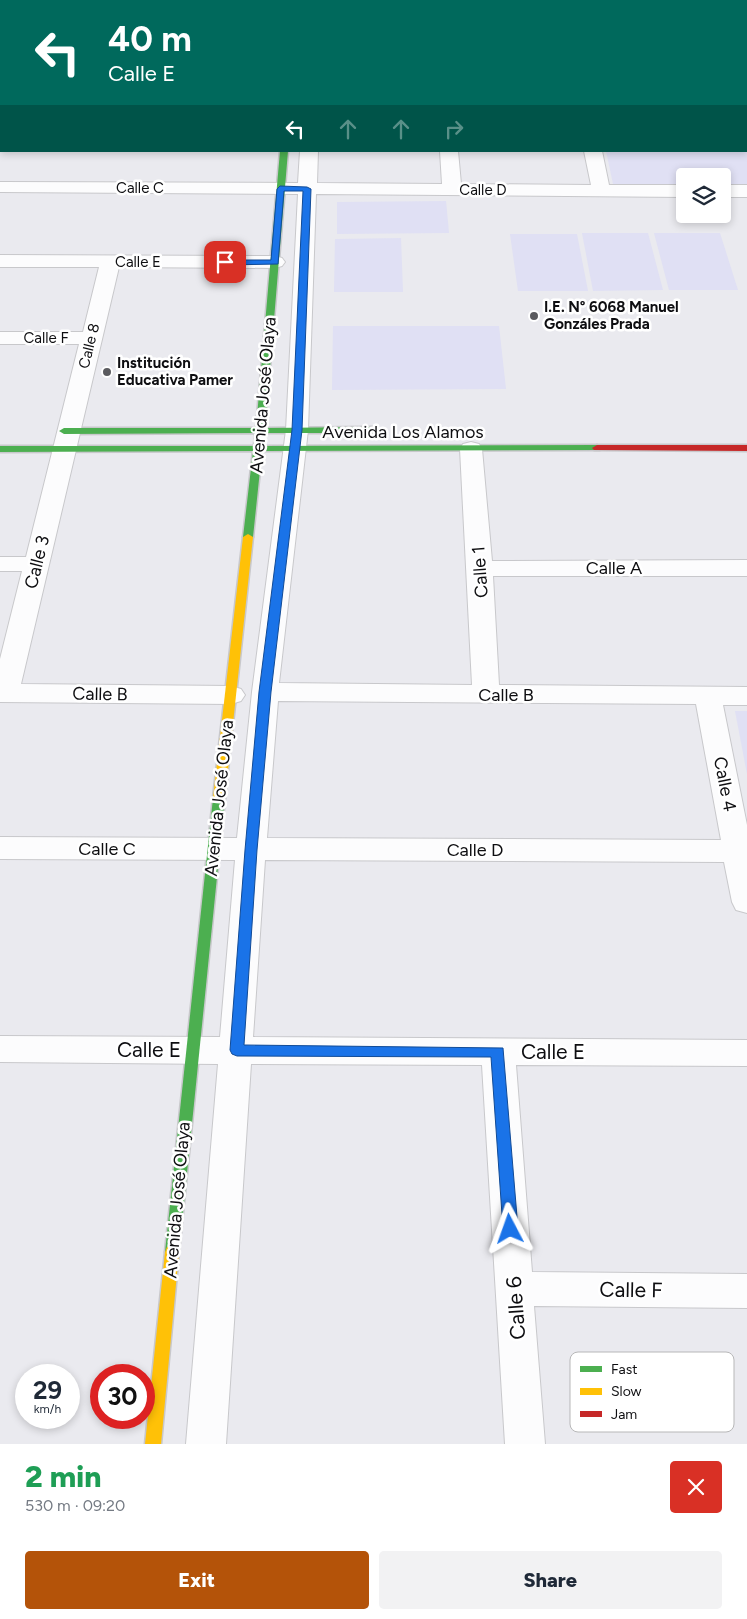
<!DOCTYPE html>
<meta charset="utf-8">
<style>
:root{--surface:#fff;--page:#f2f2f3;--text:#1f2937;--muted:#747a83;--accent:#b45309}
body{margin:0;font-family:Figtree,sans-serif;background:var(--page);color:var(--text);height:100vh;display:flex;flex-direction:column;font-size:19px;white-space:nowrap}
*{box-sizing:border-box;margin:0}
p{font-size:16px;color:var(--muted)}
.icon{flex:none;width:28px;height:28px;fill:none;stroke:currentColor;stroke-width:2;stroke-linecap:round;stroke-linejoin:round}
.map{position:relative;height:1444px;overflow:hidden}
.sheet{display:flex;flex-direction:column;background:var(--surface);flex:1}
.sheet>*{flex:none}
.hud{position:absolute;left:0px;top:0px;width:748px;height:152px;box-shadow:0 2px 8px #0003;background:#00695c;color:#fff;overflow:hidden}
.controls{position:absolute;left:676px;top:168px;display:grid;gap:10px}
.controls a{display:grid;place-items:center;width:55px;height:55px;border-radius:5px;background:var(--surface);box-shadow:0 2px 8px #0003;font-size:25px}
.speed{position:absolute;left:15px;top:1364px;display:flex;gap:10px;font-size:25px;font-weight:700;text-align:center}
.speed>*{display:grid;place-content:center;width:65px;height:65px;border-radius:50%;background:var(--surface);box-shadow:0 2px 8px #0003;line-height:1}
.speed small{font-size:12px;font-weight:400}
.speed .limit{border:8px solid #d22;background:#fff;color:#111}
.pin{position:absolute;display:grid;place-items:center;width:42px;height:42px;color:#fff;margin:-21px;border-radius:10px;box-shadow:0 2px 8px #0006}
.me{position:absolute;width:55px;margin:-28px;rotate:356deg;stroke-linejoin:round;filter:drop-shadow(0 0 4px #0008)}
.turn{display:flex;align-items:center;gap:18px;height:105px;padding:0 25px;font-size:22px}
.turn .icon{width:65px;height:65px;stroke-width:2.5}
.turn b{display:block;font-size:35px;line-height:42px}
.lanes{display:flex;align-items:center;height:48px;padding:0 25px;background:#0003;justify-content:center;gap:25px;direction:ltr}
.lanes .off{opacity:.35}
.round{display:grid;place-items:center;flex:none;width:52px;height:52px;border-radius:5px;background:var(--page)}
.headline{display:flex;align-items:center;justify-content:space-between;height:85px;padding:0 25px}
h1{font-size:30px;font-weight:800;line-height:38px;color:#1e9e55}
.cta{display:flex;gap:10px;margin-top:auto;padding:10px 25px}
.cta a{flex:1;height:58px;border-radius:5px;background:var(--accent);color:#fff;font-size:20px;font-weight:800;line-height:58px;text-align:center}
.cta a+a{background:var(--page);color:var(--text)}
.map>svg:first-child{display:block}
.green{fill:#e0e0f4}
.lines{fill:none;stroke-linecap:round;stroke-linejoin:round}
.street-casing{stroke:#c8c8cb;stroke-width:2}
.fast-casing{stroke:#c8c8cb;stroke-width:3}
.slow-casing{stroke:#c8c8cb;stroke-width:3}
.jam-casing{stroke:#c8c8cb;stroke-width:3}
.street{fill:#fcfcfd;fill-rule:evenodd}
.fast{fill:#4caf50;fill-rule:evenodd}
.slow{fill:#ffc107;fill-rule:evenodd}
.jam{fill:#c62828;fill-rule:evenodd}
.route{fill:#1a73e8;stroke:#114b97}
.poi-dot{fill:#5b5b5f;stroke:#fff;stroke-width:2}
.labels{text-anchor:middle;stroke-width:5;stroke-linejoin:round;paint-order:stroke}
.far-street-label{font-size:15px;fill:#0e0e11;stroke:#fff}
.far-poi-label{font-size:15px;font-weight:bold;fill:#0e0e11;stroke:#fff;text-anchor:start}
.street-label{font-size:18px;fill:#0e0e11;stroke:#fff}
.near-street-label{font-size:21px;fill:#0e0e11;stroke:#fff}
.key{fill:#fff;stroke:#b7b7b8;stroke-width:1}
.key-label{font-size:14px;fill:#0e0e11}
</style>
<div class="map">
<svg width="747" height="1444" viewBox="0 0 747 1444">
<rect width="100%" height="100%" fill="#eaeaef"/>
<g class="green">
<polygon points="747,131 747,185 723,184 722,176 685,176 685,184 613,184 606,151 746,151"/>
<polygon points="446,201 449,233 337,234 337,202"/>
<polygon points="582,233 648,233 663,290 593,291"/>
<polygon points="654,233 720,233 738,290 669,290"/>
<polygon points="510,234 577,234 588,291 518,291"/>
<polygon points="401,238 403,292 334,292 335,239"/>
<polygon points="333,326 499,326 506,389 332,390"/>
<polygon points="735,711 747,711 747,774"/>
</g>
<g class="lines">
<g class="street-casing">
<g id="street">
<polygon points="167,0 183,0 183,1 168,1"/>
<polygon points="309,0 325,0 325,1 310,1"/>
<polygon points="555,0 571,0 572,1 556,1"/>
<polygon points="680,0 696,0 697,1 681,1"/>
<rect x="0" y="120" width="1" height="10"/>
<rect x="746" y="123" width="1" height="10"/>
<path d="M 300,151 L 318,151 L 317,183 L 442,184 L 440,151 L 458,151 L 461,184 L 591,185 L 584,151 L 602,151 L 609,185 L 685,185 L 685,197 L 316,194 L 308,430 L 279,683 L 472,685 L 460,449 L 463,444 L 471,442 L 479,444 L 482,449 L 492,561 L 747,560 L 747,576 L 493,576 L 499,685 L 747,687 L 747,705 L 723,705 L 747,825 L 747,913 L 736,910 L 732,902 L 724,862 L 265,860 L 253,1037 L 747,1040 L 747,1066 L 516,1065 L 532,1272 L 747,1274 L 747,1308 L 534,1306 L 545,1444 L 505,1444 L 482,1065 L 251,1064 L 226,1444 L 186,1444 L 218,1064 L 0,1062 L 0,1036 L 220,1037 L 235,860 L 0,859 L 0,837 L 237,838 L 252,692 L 286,430 L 298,194 L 0,192 L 0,182 L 298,183 ZM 278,701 L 696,704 L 721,840 L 267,838 Z"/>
<rect x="722" y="185" width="25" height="12"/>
<polygon points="0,255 275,256 282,258 285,262 282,266 275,268 119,267 21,684 231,686 241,689 245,695 241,701 231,704 0,702 0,659 22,571 0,571 0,557 26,557 79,344 0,344 0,332 83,332 99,267 0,267"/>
</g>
</g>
<g class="fast-casing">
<g id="fast">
<rect x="0" y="9" width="1" height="4"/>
<rect x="746" y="21" width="1" height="4"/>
<polygon points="280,151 288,151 265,428 373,427 378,430 373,433 264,433 263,446 597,445 602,448 600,450 262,451 253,537 248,540 243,537 253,451 0,452 0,446 254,446 255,433 64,434 59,431 64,428 256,428"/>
<polygon points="219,794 225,798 179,1252 177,1257 172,1259 167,1257 165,1252 213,798"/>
</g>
</g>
<g class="slow-casing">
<g id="slow">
<polygon points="248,534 253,537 225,798 219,802 213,798 243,537"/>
<polygon points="172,1245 177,1247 179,1252 161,1444 145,1444 165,1252 167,1247"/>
</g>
</g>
<g class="jam-casing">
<polygon id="jam" points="597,445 747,445 747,451 594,450 592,448"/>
</g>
<use href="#street" class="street"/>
<use href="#fast" class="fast"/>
<use href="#slow" class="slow"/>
<use href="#jam" class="jam"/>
</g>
<polygon class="route" points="280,186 307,187 311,189 302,430 271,692 257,850 244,1045 503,1048 518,1229 516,1234 510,1236 505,1234 503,1229 491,1057 237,1056 232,1054 230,1050 245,850 259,692 292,430 303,191 284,191 278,264 225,265 221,262 225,260 271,260 277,189"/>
<g class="poi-dot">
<circle cx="534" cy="316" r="5"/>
<circle cx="107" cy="372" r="5"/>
</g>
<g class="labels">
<g class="far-street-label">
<text x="140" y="193">Calle C</text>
<text x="483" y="195">Calle D</text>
<text x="138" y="267">Calle E</text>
<text x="46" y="343">Calle F</text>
<text transform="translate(89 346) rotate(-76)" y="5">Calle 8</text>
</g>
<g class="far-poi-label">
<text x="544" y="312">I.E. N° 6068 Manuel<tspan x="544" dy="17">Gonzáles Prada</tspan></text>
<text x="117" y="368">Institución<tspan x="117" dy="17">Educativa Pamer</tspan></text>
</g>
<g class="street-label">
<text transform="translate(263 395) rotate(-85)" y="6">Avenida José Olaya</text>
<text x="403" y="438">Avenida Los Alamos</text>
<text transform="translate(37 562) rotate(-76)" y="6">Calle 3</text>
<text x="614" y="574">Calle A</text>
<text transform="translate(480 572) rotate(-94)" y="6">Calle 1</text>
<text transform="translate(100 694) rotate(1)" y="6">Calle B</text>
<text x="506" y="701">Calle B</text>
<text transform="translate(725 784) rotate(79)" y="6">Calle 4</text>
<text transform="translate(219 798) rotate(-84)" y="6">Avenida José Olaya</text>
<text x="107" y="855">Calle C</text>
<text x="475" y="856">Calle D</text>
<text transform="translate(177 1200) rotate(-85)" y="6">Avenida José Olaya</text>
</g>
<g class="near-street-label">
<text x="149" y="1057">Calle E</text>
<text x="553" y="1059">Calle E</text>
<text transform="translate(631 1290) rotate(1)" y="7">Calle F</text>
<text transform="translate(516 1308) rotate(-94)" y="7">Calle 6</text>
</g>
</g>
<rect x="570" y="1352" width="164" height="80" rx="8" class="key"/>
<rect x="580" y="1366" width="22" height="6" fill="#4caf50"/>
<rect x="580" y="1388" width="22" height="7" fill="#ffc107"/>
<rect x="580" y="1411" width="22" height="6" fill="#c62828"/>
<g class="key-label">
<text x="611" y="1374">Fast</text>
<text x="611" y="1396">Slow</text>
<text x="611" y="1419">Jam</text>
</g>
</svg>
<div class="controls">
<a><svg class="icon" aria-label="layers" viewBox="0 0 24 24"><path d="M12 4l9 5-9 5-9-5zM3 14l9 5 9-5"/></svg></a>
</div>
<div class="speed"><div>29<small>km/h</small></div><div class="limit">30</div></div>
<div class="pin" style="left:225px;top:262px;background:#d93025"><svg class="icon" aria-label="arrive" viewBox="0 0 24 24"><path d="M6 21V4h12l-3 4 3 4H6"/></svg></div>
<svg class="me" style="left:510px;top:1229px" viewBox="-20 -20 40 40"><path d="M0-17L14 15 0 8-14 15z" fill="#1a73e8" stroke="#fff" stroke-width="4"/></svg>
<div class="hud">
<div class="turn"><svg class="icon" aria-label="left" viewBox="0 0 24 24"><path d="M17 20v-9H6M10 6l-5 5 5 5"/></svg><div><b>40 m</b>Calle E</div></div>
<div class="lanes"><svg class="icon" aria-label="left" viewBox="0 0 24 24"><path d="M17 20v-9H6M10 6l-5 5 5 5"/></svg><svg class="icon off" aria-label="ahead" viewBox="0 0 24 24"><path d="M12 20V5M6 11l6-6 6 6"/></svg><svg class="icon off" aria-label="ahead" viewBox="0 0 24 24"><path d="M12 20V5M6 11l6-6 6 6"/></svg><svg class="icon off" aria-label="right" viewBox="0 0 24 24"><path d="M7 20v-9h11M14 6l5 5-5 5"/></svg></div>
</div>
</div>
<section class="sheet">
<div class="headline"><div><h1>2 min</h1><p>530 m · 09:20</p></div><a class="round" style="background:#d93025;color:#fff"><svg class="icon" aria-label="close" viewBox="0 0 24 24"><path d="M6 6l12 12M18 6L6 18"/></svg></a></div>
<div class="cta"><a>Exit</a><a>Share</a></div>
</section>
